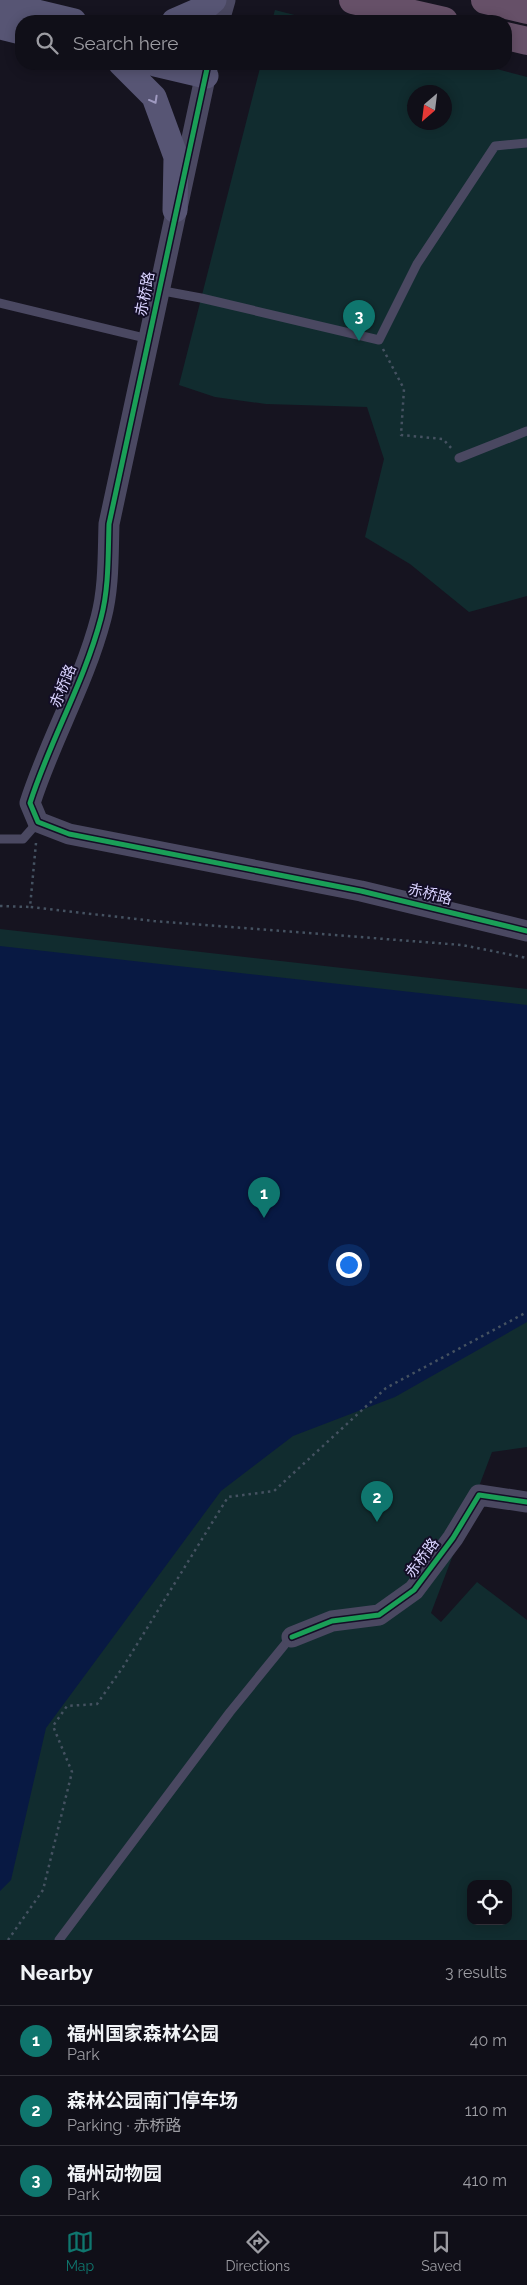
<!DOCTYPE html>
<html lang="en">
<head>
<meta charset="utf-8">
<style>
  body { margin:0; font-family:Raleway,"Noto Sans SC",sans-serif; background:#191821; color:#f1f3f6 }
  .controls { position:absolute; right:15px; bottom:15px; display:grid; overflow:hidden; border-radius:10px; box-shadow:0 2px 12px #0003 }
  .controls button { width:45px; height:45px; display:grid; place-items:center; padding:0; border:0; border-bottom:1px solid #302f37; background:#100f18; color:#f1f3f6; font:25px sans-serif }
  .compass { position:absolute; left:407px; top:85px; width:45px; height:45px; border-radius:50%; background:#100f18; box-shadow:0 2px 12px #0003; rotate:208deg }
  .you { position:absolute; left:348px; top:1264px; width:18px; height:18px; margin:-12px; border:4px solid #fff; border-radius:50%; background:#1a73e8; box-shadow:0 0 0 8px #1a73e833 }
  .badge { display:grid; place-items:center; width:32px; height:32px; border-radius:50%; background:#0f766e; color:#fff; font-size:16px; font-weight:700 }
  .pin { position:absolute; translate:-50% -41px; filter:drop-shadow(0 1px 2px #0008) }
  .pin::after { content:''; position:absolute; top:26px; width:18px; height:15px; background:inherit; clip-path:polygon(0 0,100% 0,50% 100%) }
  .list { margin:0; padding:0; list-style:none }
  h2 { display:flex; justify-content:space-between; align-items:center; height:65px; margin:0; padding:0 20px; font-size:21px }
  h2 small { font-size:16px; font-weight:400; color:#9c9ca2 }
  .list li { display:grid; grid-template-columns:32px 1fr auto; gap:15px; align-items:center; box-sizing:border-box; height:70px; padding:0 20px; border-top:1px solid #302f37 }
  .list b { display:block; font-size:19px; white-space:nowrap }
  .list p { margin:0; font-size:16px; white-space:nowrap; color:#9c9ca2 }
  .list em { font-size:16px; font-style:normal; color:#9c9ca2 }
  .icon { flex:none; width:28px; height:28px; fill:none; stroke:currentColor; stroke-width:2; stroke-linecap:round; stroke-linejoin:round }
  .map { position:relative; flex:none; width:527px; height:1940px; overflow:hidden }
  .search { position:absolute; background:#100f18; box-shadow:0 2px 12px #0003; left:15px; right:15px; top:15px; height:55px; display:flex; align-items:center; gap:12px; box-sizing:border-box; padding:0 18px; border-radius:20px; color:#9c9ca2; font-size:19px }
  .sheet { height:275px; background:#100f18 }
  nav { display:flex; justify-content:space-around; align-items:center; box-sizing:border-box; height:70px; border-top:1px solid #302f37; background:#100f18; font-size:14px; color:#9c9ca2 }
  nav a { display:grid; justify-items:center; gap:2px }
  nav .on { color:#0f766e }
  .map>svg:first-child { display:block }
</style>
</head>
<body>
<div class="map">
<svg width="527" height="1940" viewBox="0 0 527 1940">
  <rect width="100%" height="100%" fill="#161420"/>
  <path fill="#112c2f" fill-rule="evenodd" d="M275 10 318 21H272Z
    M261 64H478L527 77V596L469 612 410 564 365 537 384 459 367 407 266 404 215 397 179 385ZM414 92H444V122H414Z
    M0 929 527 989V1447L492 1452 431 1613 441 1622 477 1582 527 1620V1940H0ZM471 1884H508V1921H471Z"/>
  <path fill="#081943" d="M0 946 527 1005V1322L395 1397 293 1436 221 1491 46 1728 11 1880 0 1891Z"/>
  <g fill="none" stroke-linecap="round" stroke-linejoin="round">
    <path stroke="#455261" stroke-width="2.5" stroke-dasharray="2.5 4" stroke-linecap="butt" d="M383 349 404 389 401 435 443 439 452 449
      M36 843 30 907 154 921 462 945 527 958
      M0 906 30 907
      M8 1940 43 1890 72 1772 53 1726 67 1706 97 1704 123 1667 228 1497 274 1491 386 1388 527 1312"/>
    <path stroke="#4a4861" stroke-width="9" d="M158 290 201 298 379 340 417 264 495 146 527 143
      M0 303 149 339
      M459 458 527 431
      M0 839H23L38 822
      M59 1940 230 1712 291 1637"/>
    <path stroke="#4a4861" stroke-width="21" d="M219 21 225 0
      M208 64 109 524C108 555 109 588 101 618 84 683 50 740 30 803L38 822 69 834 361 891 527 931
      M292 1637 332 1621 379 1615 414 1590 453 1538 479 1495 527 1502"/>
    <path stroke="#575574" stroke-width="25" d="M0 3 74 21
      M174 21 206 7 214 0
      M0 27 21 32
      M121 64 154 97 176 157 175 210
      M155 64 206 76"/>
    <path stroke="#665068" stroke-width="28" d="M353 0 444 21
      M485 0 527 10
      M506 36 527 41"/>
    <g stroke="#130e26" stroke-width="8">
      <path id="cycleway" d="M208 64 109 524C108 555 109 588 101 618 84 683 50 740 30 803L38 822 69 834 361 891 527 931
        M292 1637 332 1621 379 1615 414 1590 453 1538 479 1495 527 1502"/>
    </g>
    <use href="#cycleway" stroke="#1a9f57" stroke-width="5"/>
  </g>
  <defs><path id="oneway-chevron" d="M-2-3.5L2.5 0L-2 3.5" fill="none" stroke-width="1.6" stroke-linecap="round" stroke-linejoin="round" transform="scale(1.25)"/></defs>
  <use stroke="#9f9ac0" href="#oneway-chevron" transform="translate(154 100) rotate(61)"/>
  <g text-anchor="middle" stroke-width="4" stroke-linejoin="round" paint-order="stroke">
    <g font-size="15" fill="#dad3ff" stroke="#130e26">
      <text transform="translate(145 294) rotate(-79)" y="5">赤桥路</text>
      <text transform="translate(63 686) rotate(-68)" y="5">赤桥路</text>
      <text transform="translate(430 894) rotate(14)" y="5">赤桥路</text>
      <text transform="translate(422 1558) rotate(-53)" y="5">赤桥路</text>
    </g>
  </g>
</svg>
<div class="controls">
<button><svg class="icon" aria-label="locate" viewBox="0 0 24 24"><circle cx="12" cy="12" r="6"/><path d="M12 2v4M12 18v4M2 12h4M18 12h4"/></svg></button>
</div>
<svg class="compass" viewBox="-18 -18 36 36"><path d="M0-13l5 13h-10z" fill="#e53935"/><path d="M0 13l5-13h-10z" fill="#9c9ca2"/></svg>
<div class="you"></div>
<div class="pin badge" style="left:264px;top:1218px">1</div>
<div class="pin badge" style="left:377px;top:1522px">2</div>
<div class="pin badge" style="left:359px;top:341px">3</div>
<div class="search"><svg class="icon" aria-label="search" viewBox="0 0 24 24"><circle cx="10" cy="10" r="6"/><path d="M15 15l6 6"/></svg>Search here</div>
</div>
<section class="sheet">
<h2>Nearby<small>3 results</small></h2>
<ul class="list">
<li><span class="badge">1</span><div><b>福州国家森林公园</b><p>Park</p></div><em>40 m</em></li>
<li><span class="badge">2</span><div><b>森林公园南门停车场</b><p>Parking · 赤桥路</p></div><em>110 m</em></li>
<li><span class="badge">3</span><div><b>福州动物园</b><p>Park</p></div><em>410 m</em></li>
</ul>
</section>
<nav>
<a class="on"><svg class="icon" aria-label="map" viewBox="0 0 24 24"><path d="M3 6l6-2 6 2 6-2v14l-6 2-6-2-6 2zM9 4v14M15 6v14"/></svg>Map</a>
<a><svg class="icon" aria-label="directions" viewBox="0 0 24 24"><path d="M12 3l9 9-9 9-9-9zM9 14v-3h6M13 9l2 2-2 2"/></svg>Directions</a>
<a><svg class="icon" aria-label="saved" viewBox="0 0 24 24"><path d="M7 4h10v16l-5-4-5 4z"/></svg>Saved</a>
</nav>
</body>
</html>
